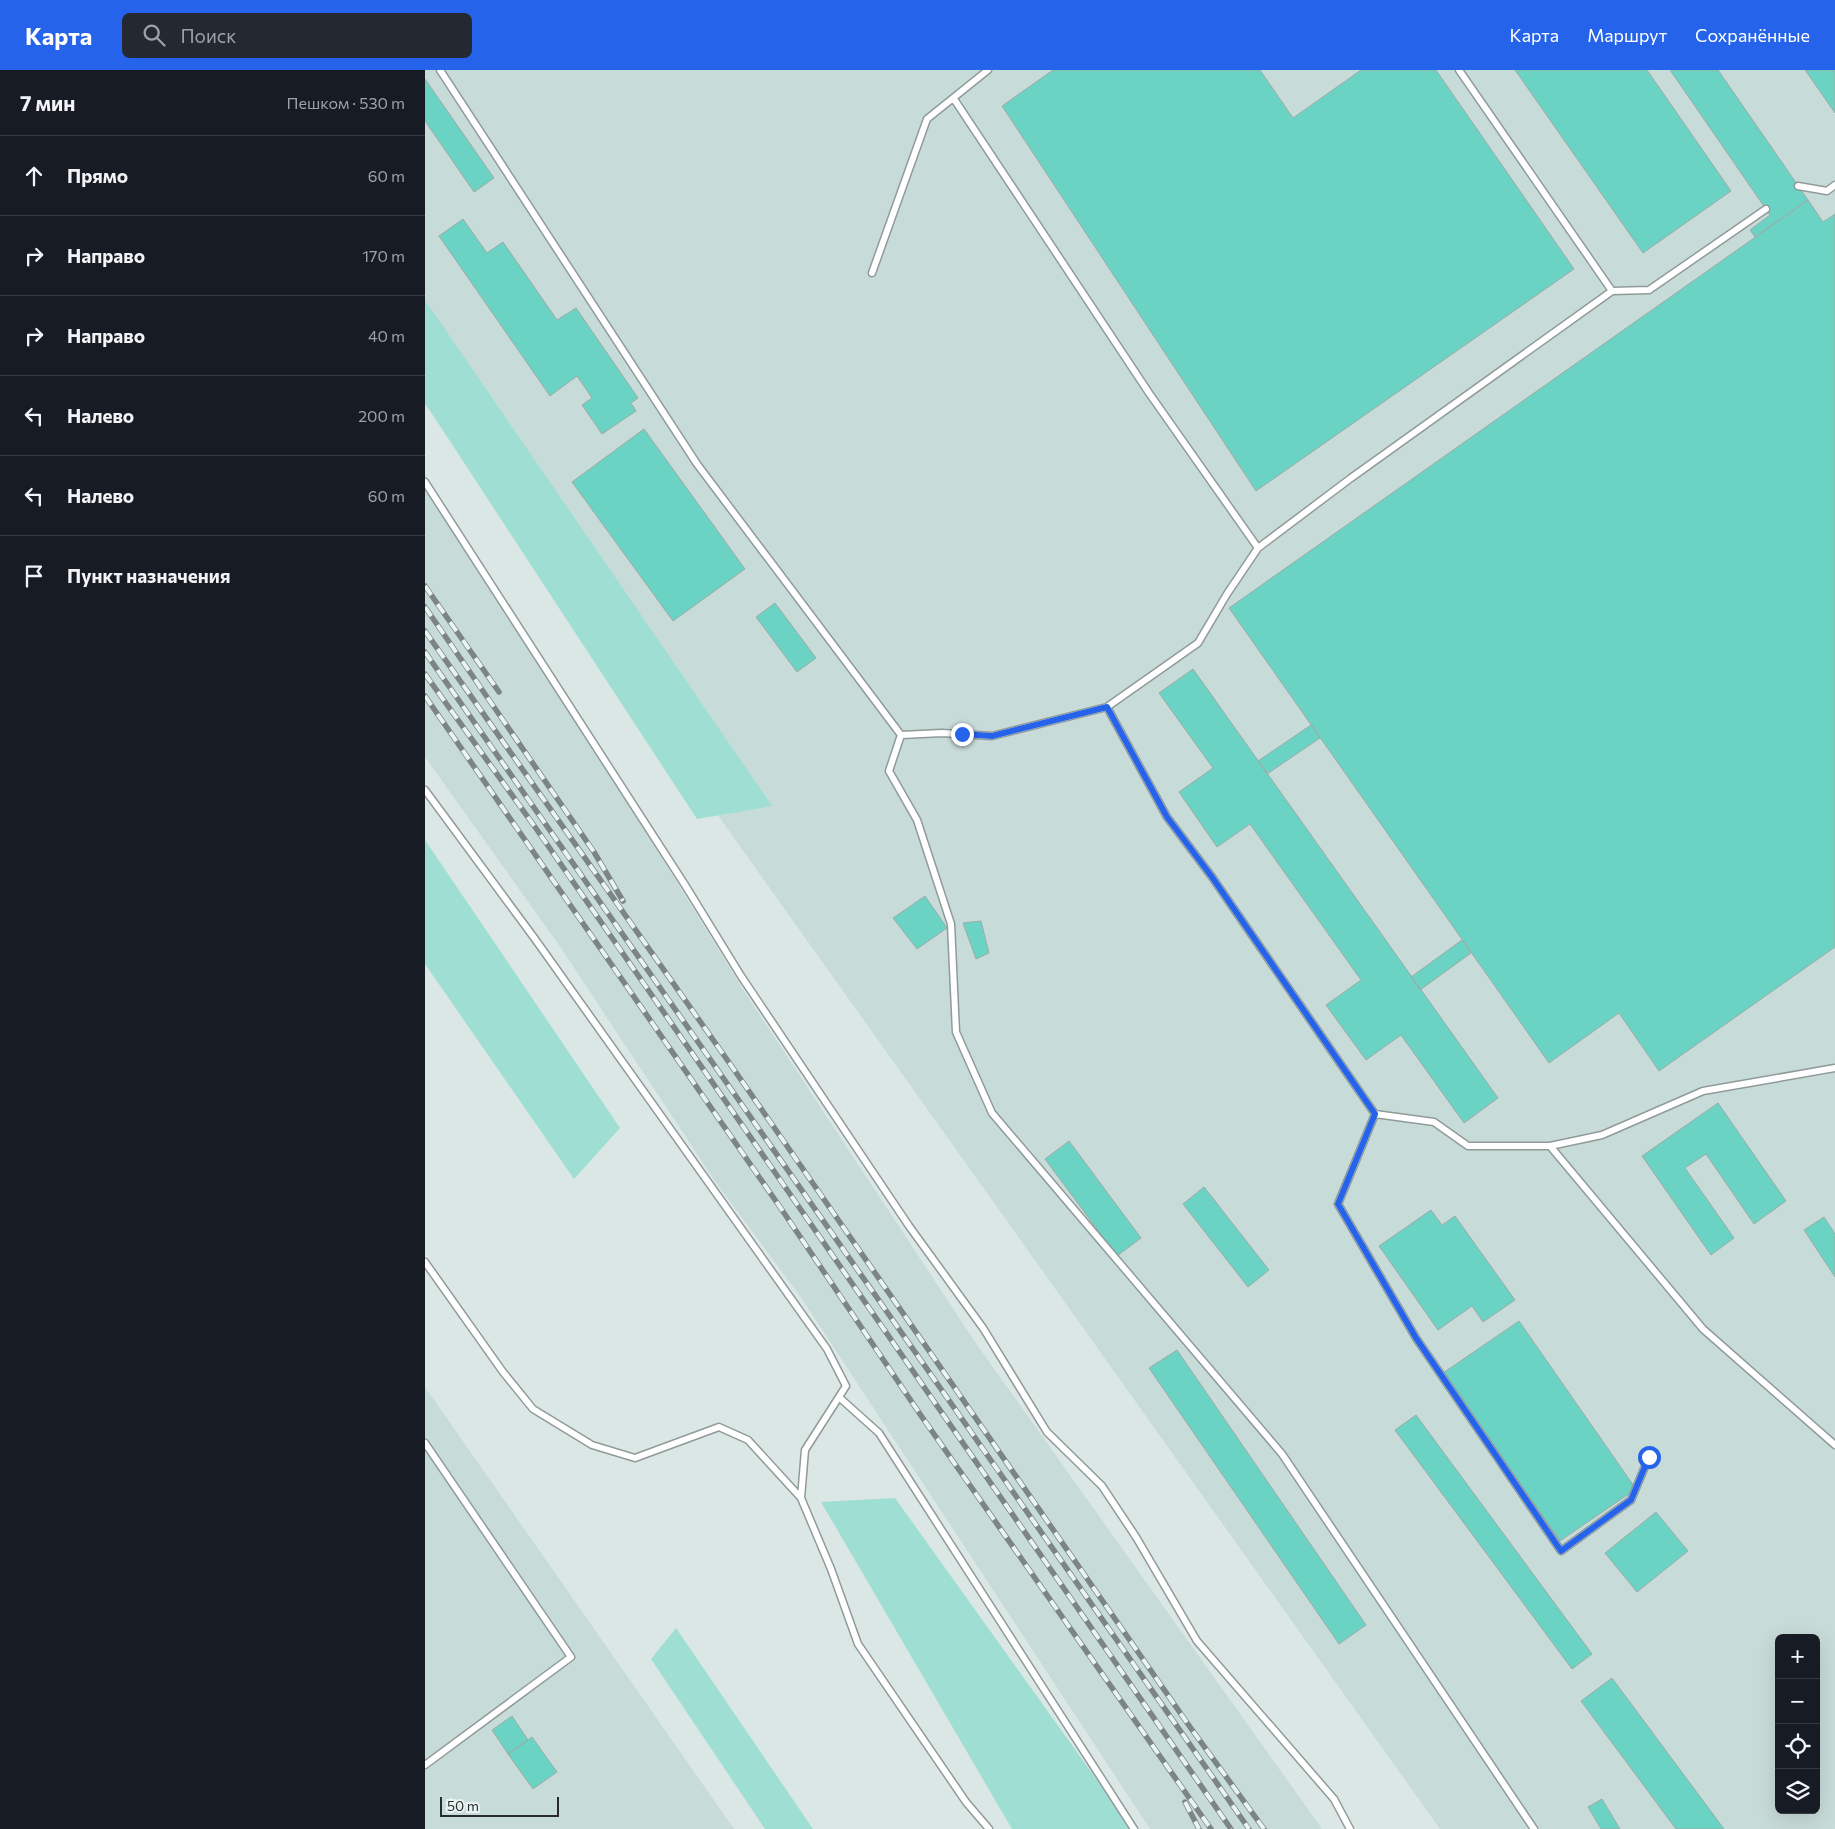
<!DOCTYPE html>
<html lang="ru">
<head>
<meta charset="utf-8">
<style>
  body { margin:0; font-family:Commissioner,sans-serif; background:#242831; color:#f1f3f6 }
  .controls { position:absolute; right:15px; bottom:15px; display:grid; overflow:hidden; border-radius:8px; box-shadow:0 5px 20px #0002 }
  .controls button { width:45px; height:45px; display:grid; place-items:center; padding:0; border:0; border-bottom:1px solid #363941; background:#171b24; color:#f1f3f6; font:25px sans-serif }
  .scale { position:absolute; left:15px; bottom:12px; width:119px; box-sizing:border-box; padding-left:5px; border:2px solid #282d2c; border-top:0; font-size:14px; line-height:18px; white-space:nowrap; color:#282d2c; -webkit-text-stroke:4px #e8f4f2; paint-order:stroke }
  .stop { position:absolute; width:15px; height:15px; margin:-11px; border:4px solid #2563eb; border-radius:50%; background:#fff }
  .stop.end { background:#2563eb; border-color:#fff; box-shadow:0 1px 5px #0008 }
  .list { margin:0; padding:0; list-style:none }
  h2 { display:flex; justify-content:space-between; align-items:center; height:65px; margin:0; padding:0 20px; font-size:21px }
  h2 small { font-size:16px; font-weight:400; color:#9ea1a6 }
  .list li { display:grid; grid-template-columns:32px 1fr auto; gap:15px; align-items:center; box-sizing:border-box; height:80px; padding:0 20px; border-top:1px solid #363941 }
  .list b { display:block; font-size:19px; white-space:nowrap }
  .list em { font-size:16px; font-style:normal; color:#9ea1a6 }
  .icon { flex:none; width:28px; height:28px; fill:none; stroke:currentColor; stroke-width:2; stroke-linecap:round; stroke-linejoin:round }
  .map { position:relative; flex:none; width:1410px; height:1759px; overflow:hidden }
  header { display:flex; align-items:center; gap:30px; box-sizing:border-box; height:70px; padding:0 25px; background:#2563eb; color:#fff }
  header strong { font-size:24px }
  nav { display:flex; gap:28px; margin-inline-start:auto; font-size:18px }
  .search { width:350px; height:45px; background:#242831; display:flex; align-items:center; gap:12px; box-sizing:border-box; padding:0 18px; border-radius:8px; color:#9ea1a6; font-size:19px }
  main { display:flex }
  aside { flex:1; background:#171b24 }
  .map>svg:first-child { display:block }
</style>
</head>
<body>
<header>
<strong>Карта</strong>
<div class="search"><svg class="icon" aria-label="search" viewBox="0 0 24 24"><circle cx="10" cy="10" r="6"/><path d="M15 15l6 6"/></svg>Поиск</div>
<nav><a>Карта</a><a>Маршрут</a><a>Сохранённые</a></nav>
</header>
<main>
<aside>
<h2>7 мин<small>Пешком · 530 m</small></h2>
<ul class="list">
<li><svg class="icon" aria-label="ahead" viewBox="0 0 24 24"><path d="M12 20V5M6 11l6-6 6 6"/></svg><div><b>Прямо</b></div><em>60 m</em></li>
<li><svg class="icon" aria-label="right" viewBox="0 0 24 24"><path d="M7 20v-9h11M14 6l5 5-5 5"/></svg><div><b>Направо</b></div><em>170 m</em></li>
<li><svg class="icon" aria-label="right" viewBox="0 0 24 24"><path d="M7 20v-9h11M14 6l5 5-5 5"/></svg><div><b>Направо</b></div><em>40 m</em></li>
<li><svg class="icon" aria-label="left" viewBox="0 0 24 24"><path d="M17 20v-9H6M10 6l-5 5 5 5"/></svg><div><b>Налево</b></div><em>200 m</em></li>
<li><svg class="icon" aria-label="left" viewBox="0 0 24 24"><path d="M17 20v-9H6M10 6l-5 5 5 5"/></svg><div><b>Налево</b></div><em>60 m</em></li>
<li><svg class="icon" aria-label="arrive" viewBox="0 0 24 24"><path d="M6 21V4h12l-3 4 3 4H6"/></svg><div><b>Пункт назначения</b></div></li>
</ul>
</aside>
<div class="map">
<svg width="1410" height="1759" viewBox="0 0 1410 1759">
  <rect width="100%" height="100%" fill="#dbe7e4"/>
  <path fill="#c7dbd8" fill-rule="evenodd" d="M0 0H1410V1759H1015L0 334ZM1354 1568H1391V1740H1354Z
    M0 404 319 921 550 1272 897 1759H725L377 1229 290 1111 134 875 0 687Z
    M0 1317 309 1759H0Z"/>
  <path fill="#9fded3" d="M0 230 347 736 272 749 0 333Z
    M0 770 195 1058 149 1109 0 894Z
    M470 1428 707 1759H587L396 1432Z
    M251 1558 388 1759H340L226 1589Z"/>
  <path fill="#6ad3c3" stroke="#9faba8" d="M628 0H835L868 48 936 0H1011L1149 199 831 421 577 36Z
    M1090 0H1222L1306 121 1218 183Z
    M1245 0H1293L1383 130 1330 167 1325 160 1345 145Z
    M1380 0H1410V43Z
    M0 9 69 108 49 122 0 51Z
    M1383 130 1398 152 1410 144V877L1234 1001 1194 943 1124 993 804 538Z
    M38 149 62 183 78 172 132 250 151 238 213 328 206 333 211 341 177 364 157 335 167 328 152 306 125 326 14 166Z
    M219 359 320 499 248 551 147 412Z
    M350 533 391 588 372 602 331 547Z
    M768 599 1073 1028 1039 1053 976 965 941 990 901 935 936 910 825 754 792 777 754 722 788 698 734 623Z
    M886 655 895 668 842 704 833 691Z
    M500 826 522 858 492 879 468 848Z
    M556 851 564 883 551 889 538 853Z
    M1037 870 1046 883 995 920 986 907Z
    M1293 1033 1361 1131 1329 1154 1281 1084 1260 1098 1309 1168 1286 1185 1217 1086Z
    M644 1071 716 1168 692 1186 620 1089Z
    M779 1117 844 1200 823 1217 758 1134Z
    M1006 1140 1017 1155 1030 1146 1090 1230 1058 1252 1047 1236 1013 1260 954 1176Z
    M1399 1147 1410 1164V1207L1379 1160Z
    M1094 1251 1211 1419 1135 1471 1018 1303Z
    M752 1280 941 1555 914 1574 724 1298Z
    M991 1345 1167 1584 1147 1599 970 1360Z
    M1231 1442 1263 1481 1212 1522 1180 1483Z
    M1187 1608 1299 1759H1251L1156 1631Z
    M87 1646 103 1670 83 1684 67 1660Z
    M107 1667 132 1702 108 1719 83 1684Z
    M1177 1729 1195 1759H1176L1163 1737Z"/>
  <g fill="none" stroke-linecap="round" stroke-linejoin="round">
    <g stroke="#909b99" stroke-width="9">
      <path id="service" d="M15 0 272 394 476 665 517 663 567 666 682 637 773 573 802 524 833 478 926 408 1187 221 1034 0
        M529 29 724 323 833 478
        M1373 116 1402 121 1410 115
        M447 203 502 49 563 0
        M1187 221 1224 220 1341 139
        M0 412 260 815 316 906 484 1156 558 1258 622 1362 677 1416 711 1467 772 1571 909 1729 925 1759
        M682 637 742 747 787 807 950 1044 913 1134 991 1268 1136 1481 1206 1430 1224 1387
        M476 665 464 701 492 750 526 854 531 962 567 1043 857 1384 1109 1759
        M0 720 110 869 402 1279 421 1316 380 1380 376 1428 406 1499 433 1574 541 1732 564 1759
        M1410 998 1278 1021 1177 1065 1125 1076 1278 1259 1410 1375
        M950 1044 1009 1052 1043 1076H1125
        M0 1192 78 1302 108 1339 167 1375 210 1388 294 1357 323 1370 376 1428
        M415 1328 454 1363 709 1759
        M0 1373 146 1587 0 1695"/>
    </g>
    <use href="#service" stroke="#fff" stroke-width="6"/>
    <g stroke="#7c8583" stroke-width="5.5">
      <path id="rail" d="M0 516 74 622
        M0 537 169 782 198 831
        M0 561 303 991 765 1657 839 1759
        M0 582 824 1759
        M0 604 110 757 806 1759
        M0 626 355 1137 497 1347 786 1759
        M760 1732 774 1759"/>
    </g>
    <use href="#rail" stroke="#e8f4f2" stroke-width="4" stroke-dasharray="11" stroke-linecap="butt"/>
  </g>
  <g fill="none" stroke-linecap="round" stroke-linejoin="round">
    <path stroke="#2563eb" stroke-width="6" d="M537 664 567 666 682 637 742 747 787 807 950 1044 913 1134 991 1268 1136 1481 1206 1430 1224 1387"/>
  </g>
</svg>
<div class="controls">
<button>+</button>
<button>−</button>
<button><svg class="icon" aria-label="locate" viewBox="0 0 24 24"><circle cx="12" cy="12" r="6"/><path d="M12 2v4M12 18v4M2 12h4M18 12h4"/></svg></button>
<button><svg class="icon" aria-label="layers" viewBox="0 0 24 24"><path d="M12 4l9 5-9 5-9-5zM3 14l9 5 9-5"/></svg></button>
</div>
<div class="scale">50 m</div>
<div class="stop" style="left:1224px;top:1387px"></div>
<div class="stop end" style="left:537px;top:664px"></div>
</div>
</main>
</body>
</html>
